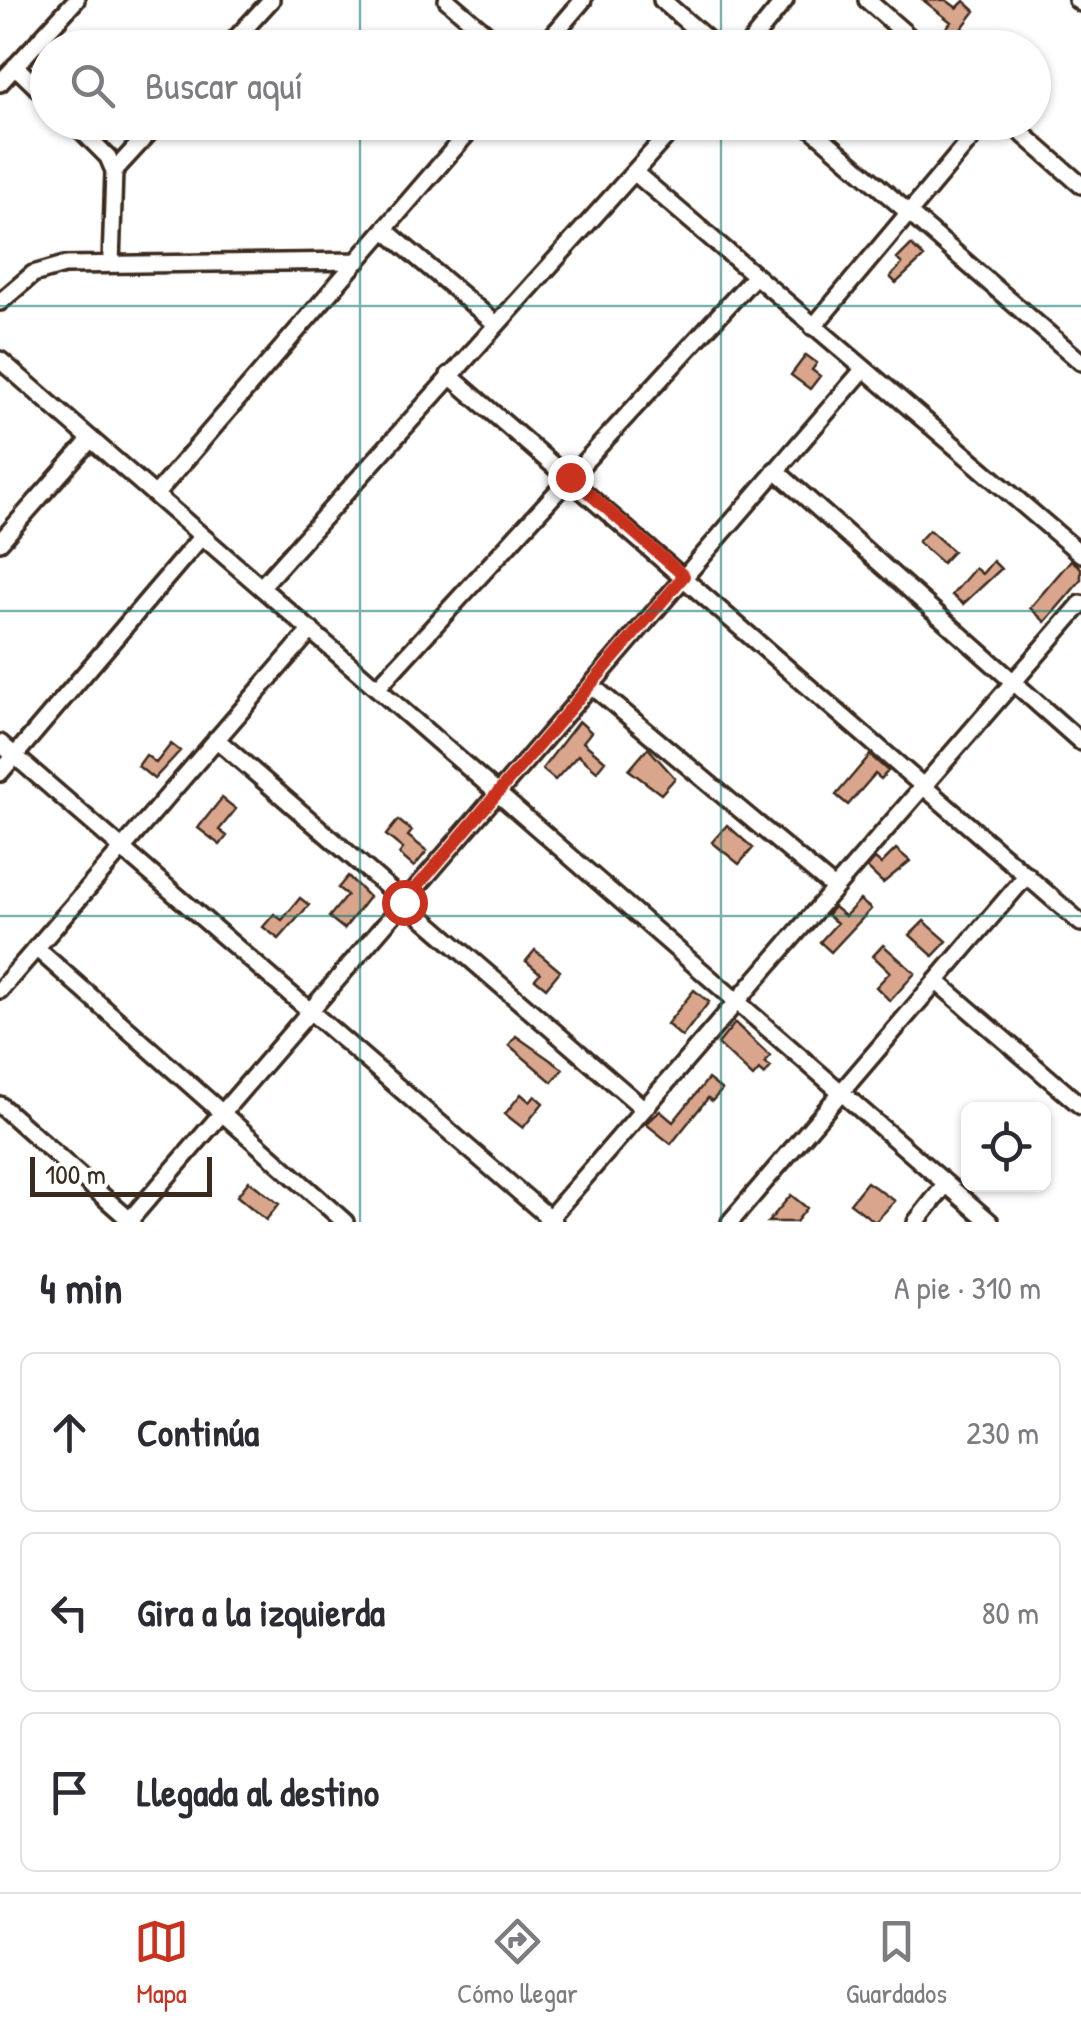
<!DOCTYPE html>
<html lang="es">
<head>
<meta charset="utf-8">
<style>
  body { margin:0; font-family:"Patrick Hand",sans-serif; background:#f2f2f3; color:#2b2b33 }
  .controls { position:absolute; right:30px; bottom:30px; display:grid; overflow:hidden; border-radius:15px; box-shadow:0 2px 8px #0004 }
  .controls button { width:90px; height:90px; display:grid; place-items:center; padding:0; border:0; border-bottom:2px solid #e1e1e2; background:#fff; color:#2b2b33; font:50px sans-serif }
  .scale { position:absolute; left:30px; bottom:25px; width:182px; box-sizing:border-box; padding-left:10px; border:5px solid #3b2a1e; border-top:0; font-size:28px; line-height:35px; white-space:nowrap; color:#3b2a1e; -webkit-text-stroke:8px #fff; paint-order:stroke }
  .stop { position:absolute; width:30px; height:30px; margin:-22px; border:8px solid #c8321e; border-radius:50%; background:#fff }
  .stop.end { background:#c8321e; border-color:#fff; box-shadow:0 2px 10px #0008 }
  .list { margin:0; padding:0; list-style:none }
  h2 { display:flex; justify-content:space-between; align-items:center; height:130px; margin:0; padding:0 40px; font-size:42px }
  h2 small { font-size:32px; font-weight:400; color:#7c7c81 }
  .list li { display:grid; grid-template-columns:65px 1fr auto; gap:30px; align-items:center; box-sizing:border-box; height:160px; margin:0 20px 20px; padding:0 20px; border:2px solid #e1e1e2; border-radius:15px }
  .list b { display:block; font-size:38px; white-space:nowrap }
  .list em { font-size:32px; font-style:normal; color:#7c7c81 }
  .icon { flex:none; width:55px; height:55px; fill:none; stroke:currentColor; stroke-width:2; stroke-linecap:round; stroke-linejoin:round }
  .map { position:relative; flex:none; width:1081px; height:1222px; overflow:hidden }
  .search { position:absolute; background:#fff; box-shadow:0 2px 8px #0004; left:30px; right:30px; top:30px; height:110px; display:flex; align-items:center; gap:25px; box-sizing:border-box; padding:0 35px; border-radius:55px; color:#7c7c81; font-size:38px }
  .sheet { height:670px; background:#fff }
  nav { display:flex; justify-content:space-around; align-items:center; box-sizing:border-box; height:140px; border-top:2px solid #e1e1e2; background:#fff; font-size:28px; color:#7c7c81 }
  nav a { display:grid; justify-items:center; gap:5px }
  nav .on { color:#c8321e }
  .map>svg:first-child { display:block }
</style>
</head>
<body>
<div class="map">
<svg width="1081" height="1222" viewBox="0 0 1081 1222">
  <rect width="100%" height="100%" fill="#fff"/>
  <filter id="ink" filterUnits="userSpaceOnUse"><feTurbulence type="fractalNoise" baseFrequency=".01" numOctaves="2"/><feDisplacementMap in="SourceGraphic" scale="20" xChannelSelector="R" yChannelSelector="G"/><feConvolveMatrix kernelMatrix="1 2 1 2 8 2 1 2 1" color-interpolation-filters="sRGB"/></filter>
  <g filter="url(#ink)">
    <path fill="#d9a68d" stroke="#3b2a1e" stroke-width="2.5" d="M923 0H946L957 8 964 1 975 11 952 41 948 38 942 44 937 39 951 22Z
      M911 245 924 257 896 283 890 277 902 264 897 259Z
      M806 355 817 363 812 370 820 376 810 389 791 375Z
      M929 530 953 551 942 563 918 542Z
      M1071 560 1081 568V580L1045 622 1030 608Z
      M993 561 1001 569 963 604 952 595 975 568 982 574Z
      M579 721 591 732 583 742 605 761 597 771 578 755 555 780 542 769Z
      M171 744 180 751 154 779 138 766 146 755 156 763Z
      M648 748 675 778 661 794 629 770Z
      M870 755 888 771 881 779 875 774 848 805 836 795Z
      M222 798 236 809 219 830 227 836 220 845 198 828Z
      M398 820 412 831 408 836 427 851 414 867 399 854 403 849 386 835Z
      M727 825 753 848 739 864 712 842Z
      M896 849 910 861 883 883 867 868 875 859 881 864Z
      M348 876 369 897 344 929 329 917 347 895 338 888Z
      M300 898 309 905 279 939 263 927 274 914 282 920Z
      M860 900 871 909 831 952 820 942 837 923 827 915 834 907 845 916Z
      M924 921 947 941 933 956 910 935Z
      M883 945 915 973 890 1001 876 987 890 972 873 956Z
      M535 950 560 971 546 988 535 979 540 973 526 961Z
      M694 990 709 1002 682 1037 667 1024Z
      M735 1023 770 1056 765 1063 771 1067 764 1075 759 1070 753 1077 718 1044Z
      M516 1036 563 1069 552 1082 509 1045Z
      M708 1079 722 1090 712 1101 708 1098 671 1144 646 1124 660 1111 673 1122Z
      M521 1094 530 1102 535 1096 543 1103 523 1128 505 1114Z
      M249 1181 279 1204 266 1220 237 1196Z
      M867 1182 895 1201 875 1222 850 1203Z
      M791 1195 807 1208 796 1222H768Z"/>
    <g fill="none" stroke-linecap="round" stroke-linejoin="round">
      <g stroke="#3b2a1e" stroke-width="22">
        <path id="minor" d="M447 0 503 48
          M662 0 717 48
          M867 0 922 48
          M1077 0 1081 3
          M227 48 271 0
          M542 48 583 0
          M746 48 785 0
          M15 66 48 98
          M0 83 76 0
          M73 122 108 157 114 171 111 264
          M804 122 1081 362
          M1009 122 1081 185
          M114 171 159 122
          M634 172 1081 554
          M385 230 496 324
          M0 302 33 274 64 265 358 261
          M813 327 985 122
          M0 360 990 1222
          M449 375 1081 923
          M775 470 1081 742
          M155 495 477 122
          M0 542 91 439
          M261 587 679 122
          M591 685 834 888
          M377 688 755 276
          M216 739 644 1109
          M0 743 554 1222
          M0 773 202 536
          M36 948 345 1222
          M936 981 1081 1106
          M0 990 311 630
          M0 1105 132 1222
          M128 1222 863 370
          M546 1222 1081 604
          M730 1222 1027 875
          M916 1222 946 1184"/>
      </g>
      <use href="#minor" stroke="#fff" stroke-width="15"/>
    </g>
  </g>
  <g fill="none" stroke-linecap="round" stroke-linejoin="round" filter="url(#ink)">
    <path stroke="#c8321e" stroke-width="12" d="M404 902 684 576 570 477"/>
  </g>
  <path fill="none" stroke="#0f766e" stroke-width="2.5" stroke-opacity="0.55" d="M360 0V48M721 0V48M360 122V1222M721 122V1222M0 306H1081M0 611H1081M0 916H1081"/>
</svg>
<div class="controls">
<button><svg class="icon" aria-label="locate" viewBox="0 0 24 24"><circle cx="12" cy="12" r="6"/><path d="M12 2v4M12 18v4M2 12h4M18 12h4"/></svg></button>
</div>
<div class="scale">100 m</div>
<div class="stop" style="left:404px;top:902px"></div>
<div class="stop end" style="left:570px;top:477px"></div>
<div class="search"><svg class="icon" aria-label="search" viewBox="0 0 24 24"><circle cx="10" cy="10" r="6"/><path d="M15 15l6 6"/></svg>Buscar aquí</div>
</div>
<section class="sheet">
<h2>4 min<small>A pie · 310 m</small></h2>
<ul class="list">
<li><svg class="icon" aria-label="ahead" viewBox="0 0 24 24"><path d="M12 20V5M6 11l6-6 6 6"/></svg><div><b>Continúa</b></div><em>230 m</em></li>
<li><svg class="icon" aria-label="left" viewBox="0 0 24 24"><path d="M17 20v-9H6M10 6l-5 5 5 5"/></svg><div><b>Gira a la izquierda</b></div><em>80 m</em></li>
<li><svg class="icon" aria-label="arrive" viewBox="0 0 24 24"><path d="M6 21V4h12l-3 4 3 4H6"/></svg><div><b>Llegada al destino</b></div></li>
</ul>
</section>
<nav>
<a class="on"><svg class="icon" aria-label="map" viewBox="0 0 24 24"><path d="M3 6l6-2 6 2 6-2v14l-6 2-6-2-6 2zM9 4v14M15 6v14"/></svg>Mapa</a>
<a><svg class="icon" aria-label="directions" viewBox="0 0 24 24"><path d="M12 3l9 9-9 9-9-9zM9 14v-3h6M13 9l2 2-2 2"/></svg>Cómo llegar</a>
<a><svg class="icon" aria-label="saved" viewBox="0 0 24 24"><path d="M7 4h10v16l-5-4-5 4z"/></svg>Guardados</a>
</nav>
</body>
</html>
